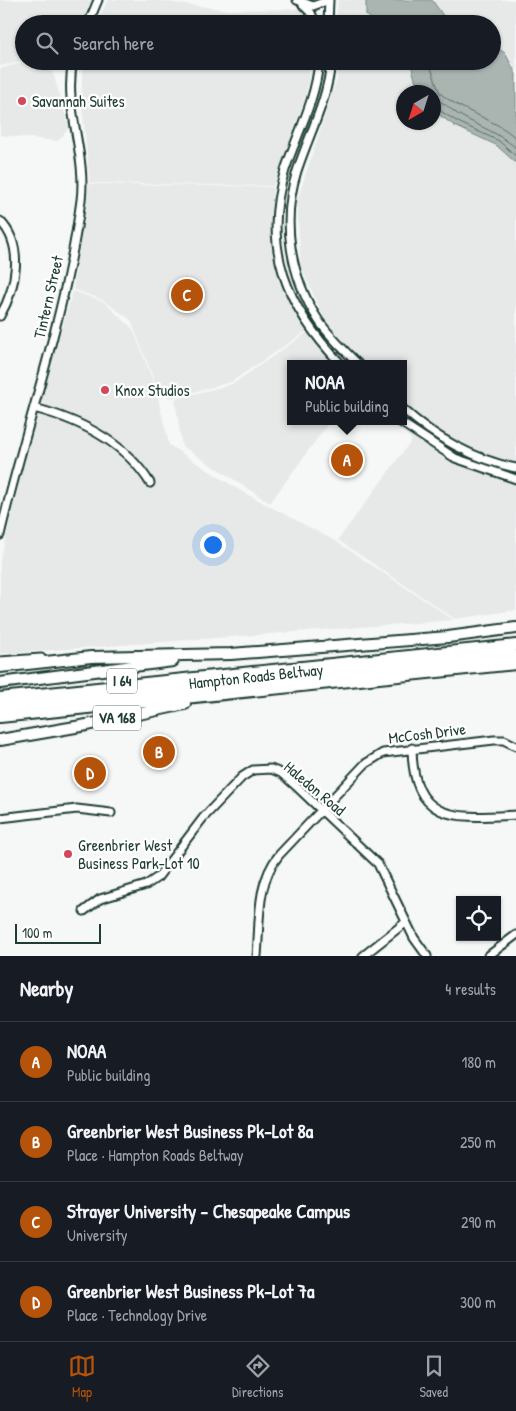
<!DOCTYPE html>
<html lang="en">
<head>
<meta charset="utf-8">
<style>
  body { margin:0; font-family:"Patrick Hand",sans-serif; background:#242831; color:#f1f3f6 }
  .controls { position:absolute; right:15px; bottom:15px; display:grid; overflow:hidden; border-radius:0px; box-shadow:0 1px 4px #0004 }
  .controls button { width:45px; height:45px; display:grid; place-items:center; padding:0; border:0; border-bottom:1px solid #363941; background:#171b24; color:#f1f3f6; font:25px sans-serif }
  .compass { position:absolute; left:396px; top:85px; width:45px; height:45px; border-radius:50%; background:#171b24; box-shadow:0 1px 4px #0004; rotate:219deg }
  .scale { position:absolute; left:15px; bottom:12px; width:86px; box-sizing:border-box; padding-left:5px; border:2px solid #1f3d34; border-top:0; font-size:14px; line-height:18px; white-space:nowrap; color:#1f3d34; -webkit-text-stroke:4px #fff; paint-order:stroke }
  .you { position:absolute; left:212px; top:544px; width:18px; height:18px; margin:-12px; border:4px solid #fff; border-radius:50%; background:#1a73e8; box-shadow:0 0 0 8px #1a73e833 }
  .badge { display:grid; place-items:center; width:32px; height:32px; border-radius:50%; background:#b45309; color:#fff; font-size:16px; font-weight:700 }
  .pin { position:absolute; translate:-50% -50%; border:2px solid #fff; box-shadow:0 1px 5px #0006 }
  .popup { position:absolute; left:287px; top:360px; width:120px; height:65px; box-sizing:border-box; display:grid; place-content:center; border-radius:0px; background:#171b24; filter:drop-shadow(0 1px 4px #0005); font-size:16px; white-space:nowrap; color:#9ea1a6 }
  .popup b { font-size:19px; color:#f1f3f6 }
  .popup::after { content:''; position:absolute; left:50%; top:100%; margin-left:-10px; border:10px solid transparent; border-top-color:#171b24 }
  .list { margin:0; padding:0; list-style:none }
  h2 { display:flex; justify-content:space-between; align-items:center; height:65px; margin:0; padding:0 20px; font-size:21px }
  h2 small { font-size:16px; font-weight:400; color:#9ea1a6 }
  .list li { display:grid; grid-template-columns:32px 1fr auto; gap:15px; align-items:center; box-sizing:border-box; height:80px; padding:0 20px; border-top:1px solid #363941 }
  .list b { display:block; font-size:19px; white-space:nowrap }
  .list p { margin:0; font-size:16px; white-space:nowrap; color:#9ea1a6 }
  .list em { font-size:16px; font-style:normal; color:#9ea1a6 }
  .icon { flex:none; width:28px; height:28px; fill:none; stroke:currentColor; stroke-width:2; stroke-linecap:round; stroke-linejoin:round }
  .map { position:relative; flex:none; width:516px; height:956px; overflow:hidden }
  .search { position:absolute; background:#171b24; box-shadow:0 1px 4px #0004; left:15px; right:15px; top:15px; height:55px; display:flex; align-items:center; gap:12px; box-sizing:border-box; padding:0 18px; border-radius:28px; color:#9ea1a6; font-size:19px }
  .sheet { height:385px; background:#171b24 }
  nav { display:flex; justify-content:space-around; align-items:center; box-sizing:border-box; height:70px; border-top:1px solid #363941; background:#171b24; font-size:14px; color:#9ea1a6 }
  nav a { display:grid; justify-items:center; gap:2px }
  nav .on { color:#b45309 }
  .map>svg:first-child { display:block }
</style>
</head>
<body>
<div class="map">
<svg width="516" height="956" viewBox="0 0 516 956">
  <rect width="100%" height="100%" fill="#f6f7f7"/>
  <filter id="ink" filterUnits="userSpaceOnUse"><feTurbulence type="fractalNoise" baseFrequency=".02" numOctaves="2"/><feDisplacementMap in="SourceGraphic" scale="10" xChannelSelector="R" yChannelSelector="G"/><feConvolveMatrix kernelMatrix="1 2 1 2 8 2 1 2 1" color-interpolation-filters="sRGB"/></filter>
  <g filter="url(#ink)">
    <path fill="#e6e9e8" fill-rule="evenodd" d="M0 0H91L81 24H24V61L0 66Z
      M108 0H152L228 10 299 9 311 24H96Z
      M338 0H516V610L455 619 338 540 412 440 392 421H403V364H291V421H330L270 503 182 446 175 399 233 384 325 320 301 267 297 201 337 78V61H492V24H336ZM404 92H434V122H404Z
      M27 61H46L54 76 69 128 58 141 0 135V69Z
      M82 61H312L305 99 273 186 90 183 82 106Z
      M89 184 273 187 271 246 275 266 281 287 308 330 231 382 171 398 158 391 131 320 103 300 73 289Z
      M73 291 104 302 133 329 156 389 169 445 239 490 337 542 454 620 0 654V562L29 440Z"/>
    <path fill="#aab5b1" stroke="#72857f" d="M366 0H432L449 24H379L366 15Z
      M492 44 505 53 516 74V163L496 145 455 126 435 112 434 92H422L415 79 410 61H492Z"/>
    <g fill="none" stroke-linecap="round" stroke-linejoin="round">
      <path stroke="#576d66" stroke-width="1" d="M429 61C431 67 438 91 441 94 464 113 494 118 516 138
        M434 100C445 101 451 111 461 116 480 127 499 133 516 148
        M434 107 458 122 499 141 516 156"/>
      <g stroke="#1f3d34" stroke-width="11">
        <path id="minor" d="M297 0 313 6 329 0
          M303 5 311 13 316 24
          M88 24 98 0
          M328 24 329 0
          M319 61C316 100 297 134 285 170 261 248 287 308 341 364
          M331 61C328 100 309 134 297 171 281 221 290 277 319 321 330 337 344 350 358 364
          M0 221C25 246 16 288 0 316
          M34 408C80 420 124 441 150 483
          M403 409C434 437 475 460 516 468
          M399 421 455 458 516 479
          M0 535C26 423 66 315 81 200 87 153 63 107 73 61
          M0 661 41 658
          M412 748C413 824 456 818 516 815
          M0 818 77 809 111 813
          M84 911 100 899 146 885 158 877 203 818 242 777 253 770 271 769 281 773 298 788 378 864 414 938 427 956
          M257 956C260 922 256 883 279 855L365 764 383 753 494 740H504L516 746
          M363 956 406 922
          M488 956 516 935"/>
      </g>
      <g stroke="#1f3d34" stroke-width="14">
        <path id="highway" d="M0 667 91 657 231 654 448 637 516 628
          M0 683 173 661
          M0 698 516 645
          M0 707 516 655
          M0 717 516 664
          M0 740 87 725 185 704"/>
      </g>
      <use href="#minor" stroke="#fff" stroke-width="7"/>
      <use href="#highway" stroke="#fff" stroke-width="10"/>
    </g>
  </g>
  <g fill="#d1495b" stroke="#fff" stroke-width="2">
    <circle cx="22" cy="101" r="5"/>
    <circle cx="105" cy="390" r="5"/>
    <circle cx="68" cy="854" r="5"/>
  </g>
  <g text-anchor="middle" stroke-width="4.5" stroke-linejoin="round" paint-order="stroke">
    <g fill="#fff" stroke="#627771" stroke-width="1">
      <rect x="107" y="668.5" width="30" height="25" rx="4"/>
      <rect x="93" y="705.5" width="48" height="25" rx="4"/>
    </g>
    <g font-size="15" font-weight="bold" fill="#1f3d34">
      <text x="122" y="686">I 64</text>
      <text x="117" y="723">VA 168</text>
    </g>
    <g font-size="16" fill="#1f3d34" stroke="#fff" text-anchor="start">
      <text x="32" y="107">Savannah Suites</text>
      <text x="115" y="396">Knox Studios</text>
      <text x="78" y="851">Greenbrier West<tspan x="78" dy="18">Business Park-Lot 10</tspan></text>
    </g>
    <g font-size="16" fill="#1f3d34" stroke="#fff">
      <text transform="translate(48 297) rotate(-77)" y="6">Tintern Street</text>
      <text transform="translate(256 676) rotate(-6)" y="6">Hampton Roads Beltway</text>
      <text transform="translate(427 733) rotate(-7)" y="6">McCosh Drive</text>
      <text transform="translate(315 788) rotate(40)" y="6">Haledon Road</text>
    </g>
  </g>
</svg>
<div class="controls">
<button><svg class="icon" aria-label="locate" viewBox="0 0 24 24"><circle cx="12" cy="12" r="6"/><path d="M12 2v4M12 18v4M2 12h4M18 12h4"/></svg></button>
</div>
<svg class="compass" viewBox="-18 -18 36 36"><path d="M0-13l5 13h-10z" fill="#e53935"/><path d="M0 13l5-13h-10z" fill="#9ea1a6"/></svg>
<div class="scale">100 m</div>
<div class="you"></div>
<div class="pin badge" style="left:347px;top:460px">A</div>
<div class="popup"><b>NOAA</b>Public building</div>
<div class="pin badge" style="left:159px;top:752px">B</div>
<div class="pin badge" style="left:187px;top:295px">C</div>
<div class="pin badge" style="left:90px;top:773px">D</div>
<div class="search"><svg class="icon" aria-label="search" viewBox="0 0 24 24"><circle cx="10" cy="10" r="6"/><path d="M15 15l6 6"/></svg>Search here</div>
</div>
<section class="sheet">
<h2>Nearby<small>4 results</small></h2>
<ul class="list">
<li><span class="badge">A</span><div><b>NOAA</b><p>Public building</p></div><em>180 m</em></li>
<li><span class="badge">B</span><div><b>Greenbrier West Business Pk-Lot 8a</b><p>Place · Hampton Roads Beltway</p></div><em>250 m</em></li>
<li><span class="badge">C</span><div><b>Strayer University - Chesapeake Campus</b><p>University</p></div><em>290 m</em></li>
<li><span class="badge">D</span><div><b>Greenbrier West Business Pk-Lot 7a</b><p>Place · Technology Drive</p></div><em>300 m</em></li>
</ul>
</section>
<nav>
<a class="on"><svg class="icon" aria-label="map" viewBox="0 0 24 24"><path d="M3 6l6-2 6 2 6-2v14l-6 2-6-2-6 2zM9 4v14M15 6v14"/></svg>Map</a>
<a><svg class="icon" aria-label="directions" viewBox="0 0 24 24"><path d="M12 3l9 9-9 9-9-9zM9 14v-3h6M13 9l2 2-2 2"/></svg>Directions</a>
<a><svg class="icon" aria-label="saved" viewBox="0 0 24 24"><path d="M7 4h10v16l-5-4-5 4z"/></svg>Saved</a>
</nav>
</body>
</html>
